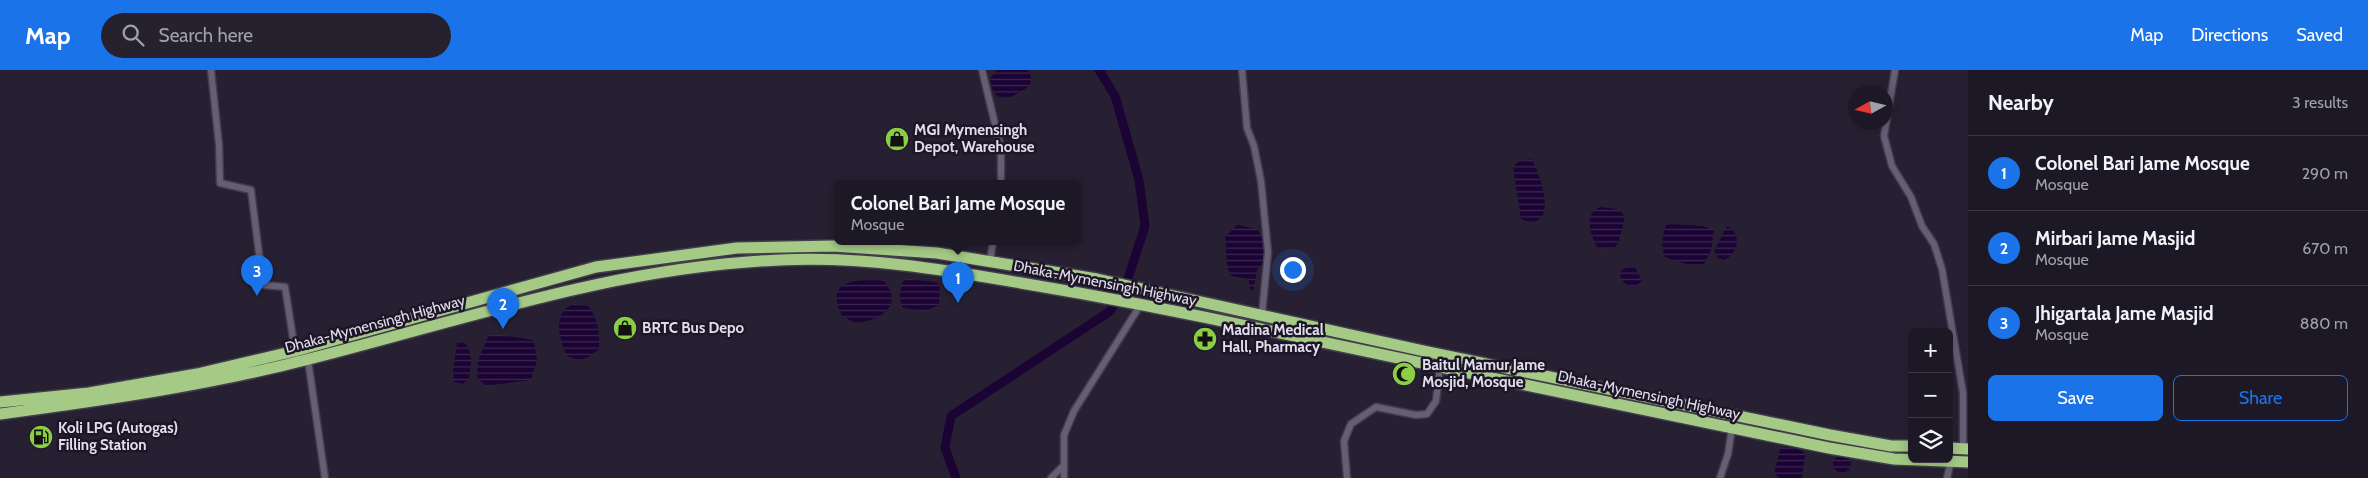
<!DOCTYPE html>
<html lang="en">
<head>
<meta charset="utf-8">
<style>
  body { margin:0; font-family:Cabin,sans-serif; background:#25212e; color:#f1f3f6 }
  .controls { position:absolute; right:15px; bottom:15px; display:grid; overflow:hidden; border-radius:8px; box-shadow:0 2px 12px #0003 }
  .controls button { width:45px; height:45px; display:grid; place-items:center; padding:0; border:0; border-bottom:1px solid #3b3743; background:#1d1826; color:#f1f3f6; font:25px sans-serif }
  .compass { position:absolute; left:1848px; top:15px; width:45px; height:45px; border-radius:50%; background:#1d1826; box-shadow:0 2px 12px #0003; rotate:262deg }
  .you { position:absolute; left:1292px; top:199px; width:18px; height:18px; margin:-12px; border:4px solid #fff; border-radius:50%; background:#1a73e8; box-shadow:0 0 0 8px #1a73e833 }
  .badge { display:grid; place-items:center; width:32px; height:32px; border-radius:50%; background:#1a73e8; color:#fff; font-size:16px; font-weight:700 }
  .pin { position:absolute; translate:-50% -41px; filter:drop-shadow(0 1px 2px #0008) }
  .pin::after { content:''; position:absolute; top:26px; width:18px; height:15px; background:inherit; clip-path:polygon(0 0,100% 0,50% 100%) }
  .popup { position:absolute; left:834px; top:110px; width:248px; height:65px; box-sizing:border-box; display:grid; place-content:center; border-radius:8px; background:#1d1826; filter:drop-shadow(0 1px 4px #0005); font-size:16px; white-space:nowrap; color:#a0a0a7 }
  .popup b { font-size:19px; color:#f1f3f6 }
  .popup::after { content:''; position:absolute; left:50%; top:100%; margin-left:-10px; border:10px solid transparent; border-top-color:#1d1826 }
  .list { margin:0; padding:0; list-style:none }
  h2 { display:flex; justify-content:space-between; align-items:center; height:65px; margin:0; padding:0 20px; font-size:21px }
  h2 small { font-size:16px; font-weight:400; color:#a0a0a7 }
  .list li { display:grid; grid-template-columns:32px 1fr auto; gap:15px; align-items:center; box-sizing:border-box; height:75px; padding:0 20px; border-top:1px solid #3b3743 }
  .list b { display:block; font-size:19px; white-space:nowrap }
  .list p { margin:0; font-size:16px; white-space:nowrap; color:#a0a0a7 }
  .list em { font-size:16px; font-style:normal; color:#a0a0a7 }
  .actions { display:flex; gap:10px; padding:15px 20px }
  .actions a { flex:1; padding:11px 0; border:1px solid #1a73e8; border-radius:8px; text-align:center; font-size:18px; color:#1a73e8 }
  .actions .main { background:#1a73e8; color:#fff }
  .icon { flex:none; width:28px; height:28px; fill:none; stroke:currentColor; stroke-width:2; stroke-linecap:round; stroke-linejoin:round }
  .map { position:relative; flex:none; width:1968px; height:408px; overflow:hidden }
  header { display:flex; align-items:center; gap:30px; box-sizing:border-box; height:70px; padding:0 25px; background:#1a73e8; color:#fff }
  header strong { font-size:24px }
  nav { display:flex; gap:28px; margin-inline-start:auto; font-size:18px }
  .search { width:350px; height:45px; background:#25212e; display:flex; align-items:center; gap:12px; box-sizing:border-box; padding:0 18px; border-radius:28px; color:#a0a0a7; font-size:19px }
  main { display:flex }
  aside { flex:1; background:#1d1826 }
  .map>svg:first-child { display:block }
</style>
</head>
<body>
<header>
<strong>Map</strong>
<div class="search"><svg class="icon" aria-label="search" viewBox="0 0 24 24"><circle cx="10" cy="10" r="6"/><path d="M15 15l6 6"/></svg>Search here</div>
<nav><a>Map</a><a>Directions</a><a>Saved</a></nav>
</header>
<main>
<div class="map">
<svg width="1968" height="408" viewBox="0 0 1968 408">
  <defs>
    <pattern id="water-rules" width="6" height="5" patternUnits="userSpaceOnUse" patternTransform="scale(1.25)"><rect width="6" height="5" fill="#1b0334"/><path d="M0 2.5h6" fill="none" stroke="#3c2752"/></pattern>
  </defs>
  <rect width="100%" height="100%" fill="#272032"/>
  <path fill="url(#water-rules)" d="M997 0H1028L1031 7 1030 15C1023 21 1005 34 996 25 992 21 991 14 990 9Z
    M1531 89C1542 104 1560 165 1521 149L1513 97 1518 92Z
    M1600 137 1617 139 1623 143C1625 151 1623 155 1621 163 1617 179 1614 182 1597 177 1590 164 1583 145 1600 137Z
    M1672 154 1703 156 1714 160 1711 180 1704 194H1686L1665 187C1661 178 1662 165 1666 155Z
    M1240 155 1258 160 1262 168 1265 186 1264 192 1257 200 1253 220 1250 219 1248 209 1231 206 1227 197 1225 167 1236 156Z
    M1727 156C1742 164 1739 183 1724 190L1718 188 1714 181Z
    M1630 195 1635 197 1642 211 1635 217 1625 214 1620 206 1621 201Z
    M908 209 935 212 940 215 939 235 926 241 903 238C898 229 900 221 903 211Z
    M875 210 884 211C905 236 880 250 856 253L842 246C826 214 848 210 875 210Z
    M574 234 588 236C598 249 600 262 599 279 589 289 580 292 567 286 559 269 551 242 574 234Z
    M489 265H502L534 270 537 290 531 310 486 316 477 308 478 291Z
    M461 271C474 276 471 298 469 308L463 314 454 312 453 301 457 273Z
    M1786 376 1803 381 1805 386 1802 408H1780L1774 404 1780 379Z
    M1833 394a9 9 0 1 1 18 0a9 9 0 1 1-18 0Z"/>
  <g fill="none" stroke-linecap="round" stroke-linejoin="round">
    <path stroke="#1b0334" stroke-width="9" d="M956 408 945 378 951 346 1109 242 1123 224 1145 156 1139 110 1115 26 1099 0"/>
    <g stroke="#423c4c" stroke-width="9">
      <path id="street" d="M211 0 219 75 220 113 251 120 263 215 285 217 295 281
        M982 0 1001 79V114
        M1242 0 1247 58 1254 76 1261 111 1268 182 1262 244
        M1895 0 1884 66 1892 96 1911 127 1922 156 1934 174 1942 199 1963 323V379
        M990 191 993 172
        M308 290 325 408
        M1051 408 1063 396
        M1064 408V365L1074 341 1141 234
        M1347 408 1344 371 1351 354 1376 337 1416 345 1427 344 1436 331 1440 297
        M1720 408 1728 384 1732 358
        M1947 408 1951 391"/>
    </g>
    <g stroke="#423c4c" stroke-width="14">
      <path id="highway" d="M0 332 89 323 197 304 295 281 596 197 737 178 833 176 937 183 1097 209 1424 281 1830 365 1891 376H1912
        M0 344C105 330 210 315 313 288 470 248 616 197 780 190 861 186 941 199 1021 213 1105 227 1187 243 1270 261 1456 301 1643 339 1829 378L1894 389 1968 392
        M1949 378 1968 379"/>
    </g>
    <use href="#street" stroke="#655e74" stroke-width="6"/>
    <use href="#highway" stroke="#a4ca86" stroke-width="11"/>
  </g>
  <defs>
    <g id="shop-disc" transform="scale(1.25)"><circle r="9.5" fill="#8bce46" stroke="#1d1628"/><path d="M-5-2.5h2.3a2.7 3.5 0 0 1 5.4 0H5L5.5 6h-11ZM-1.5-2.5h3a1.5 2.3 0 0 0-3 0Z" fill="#111"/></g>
    <g id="pharmacy-disc" transform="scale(1.25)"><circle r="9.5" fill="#8bce46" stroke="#1d1628"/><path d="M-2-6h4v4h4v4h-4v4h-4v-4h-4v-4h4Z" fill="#111"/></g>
    <g id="mosque-disc" transform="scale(1.25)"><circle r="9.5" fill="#8bce46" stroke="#1d1628"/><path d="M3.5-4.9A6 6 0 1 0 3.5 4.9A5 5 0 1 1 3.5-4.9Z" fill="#111"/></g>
    <g id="fuel-disc" transform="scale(1.25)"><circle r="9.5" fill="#8bce46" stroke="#1d1628"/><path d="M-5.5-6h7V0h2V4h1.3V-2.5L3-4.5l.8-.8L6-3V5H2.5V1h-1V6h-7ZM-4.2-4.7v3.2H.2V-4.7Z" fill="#111"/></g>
  </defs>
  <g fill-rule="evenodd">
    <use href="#shop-disc" x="897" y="69"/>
    <use href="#shop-disc" x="625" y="258"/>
    <use href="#pharmacy-disc" x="1205" y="269"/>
    <use href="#mosque-disc" x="1404" y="304"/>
    <use href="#fuel-disc" x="41" y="367"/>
  </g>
  <g text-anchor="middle" stroke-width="5" stroke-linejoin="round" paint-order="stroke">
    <g font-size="15" font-weight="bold" fill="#e1ddea" stroke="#1d1628" text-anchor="start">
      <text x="914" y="65">MGI Mymensingh<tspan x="914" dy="17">Depot, Warehouse</tspan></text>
      <text x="642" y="263">BRTC Bus Depo</text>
      <text x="1222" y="265">Madina Medical<tspan x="1222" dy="17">Hall, Pharmacy</tspan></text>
      <text x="1422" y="300">Baitul Mamur Jame<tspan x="1422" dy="17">Mosjid, Mosque</tspan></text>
      <text x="58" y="363">Koli LPG (Autogas)<tspan x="58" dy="17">Filling Station</tspan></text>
    </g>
    <g font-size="15" fill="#e1ddea" stroke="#1d1628">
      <text transform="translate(1105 213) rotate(11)" y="5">Dhaka-Mymensingh Highway</text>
      <text transform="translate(375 254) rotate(-15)" y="5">Dhaka-Mymensingh Highway</text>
      <text transform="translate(1649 325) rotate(12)" y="5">Dhaka-Mymensingh Highway</text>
    </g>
  </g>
</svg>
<div class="controls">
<button>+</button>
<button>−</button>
<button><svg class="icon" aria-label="layers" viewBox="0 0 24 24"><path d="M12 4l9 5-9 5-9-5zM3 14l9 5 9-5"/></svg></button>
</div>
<svg class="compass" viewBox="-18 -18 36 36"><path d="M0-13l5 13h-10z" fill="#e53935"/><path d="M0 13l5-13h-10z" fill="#a0a0a7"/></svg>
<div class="you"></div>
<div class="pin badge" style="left:958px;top:233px">1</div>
<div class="popup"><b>Colonel Bari Jame Mosque</b>Mosque</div>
<div class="pin badge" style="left:503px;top:259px">2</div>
<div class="pin badge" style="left:257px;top:226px">3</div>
</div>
<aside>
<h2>Nearby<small>3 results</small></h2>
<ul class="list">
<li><span class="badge">1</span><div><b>Colonel Bari Jame Mosque</b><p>Mosque</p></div><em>290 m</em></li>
<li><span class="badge">2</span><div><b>Mirbari Jame Masjid</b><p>Mosque</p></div><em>670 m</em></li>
<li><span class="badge">3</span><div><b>Jhigartala Jame Masjid</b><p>Mosque</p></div><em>880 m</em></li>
</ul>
<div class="actions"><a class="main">Save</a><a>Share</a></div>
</aside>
</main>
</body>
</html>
